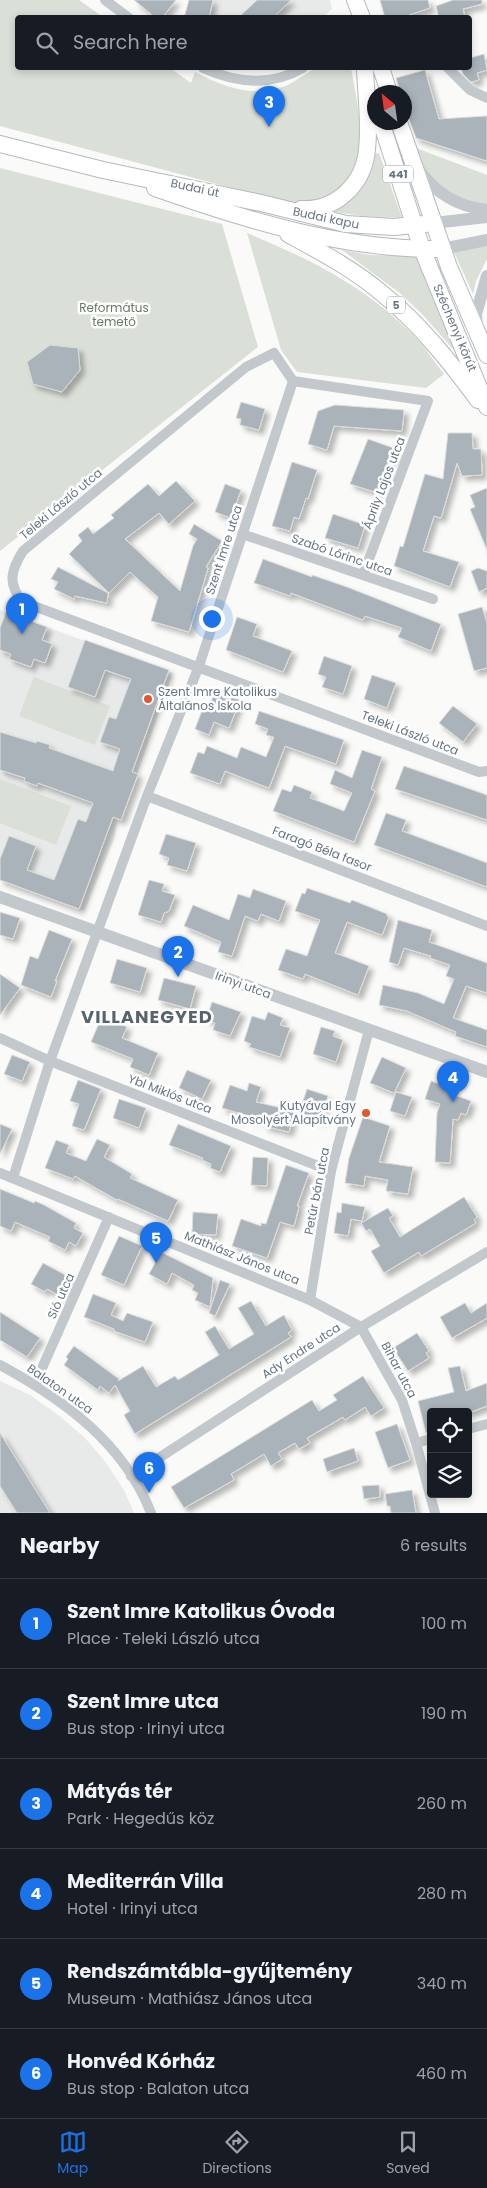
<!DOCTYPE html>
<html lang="en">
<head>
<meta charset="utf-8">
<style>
  body { margin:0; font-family:Poppins,sans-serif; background:#20242c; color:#f1f3f6 }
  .controls { position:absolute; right:15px; bottom:15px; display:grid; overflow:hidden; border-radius:5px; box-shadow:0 2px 8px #0003 }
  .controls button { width:45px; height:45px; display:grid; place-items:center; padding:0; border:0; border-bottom:1px solid #363941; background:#171b24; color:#f1f3f6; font:25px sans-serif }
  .compass { position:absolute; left:367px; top:85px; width:45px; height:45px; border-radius:50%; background:#171b24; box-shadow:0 2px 8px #0003; rotate:331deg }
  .you { position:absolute; left:211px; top:618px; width:18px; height:18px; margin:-12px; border:4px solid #fff; border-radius:50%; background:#1a73e8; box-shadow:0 0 0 8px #1a73e833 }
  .badge { display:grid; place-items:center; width:32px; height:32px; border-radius:50%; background:#1a73e8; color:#fff; font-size:16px; font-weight:700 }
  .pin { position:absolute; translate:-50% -41px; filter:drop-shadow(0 1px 2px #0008) }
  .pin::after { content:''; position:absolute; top:26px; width:18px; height:15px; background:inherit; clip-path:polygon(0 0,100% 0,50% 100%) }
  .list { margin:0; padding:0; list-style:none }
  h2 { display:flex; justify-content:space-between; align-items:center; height:65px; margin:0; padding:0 20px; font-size:21px }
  h2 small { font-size:16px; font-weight:400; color:#9ea1a6 }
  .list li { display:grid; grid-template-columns:32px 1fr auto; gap:15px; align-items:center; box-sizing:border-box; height:90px; padding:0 20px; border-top:1px solid #363941 }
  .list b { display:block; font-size:19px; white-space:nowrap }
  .list p { margin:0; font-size:16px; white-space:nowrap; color:#9ea1a6 }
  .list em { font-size:16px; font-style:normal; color:#9ea1a6 }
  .icon { flex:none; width:28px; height:28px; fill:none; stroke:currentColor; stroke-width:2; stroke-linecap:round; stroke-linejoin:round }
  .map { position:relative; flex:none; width:487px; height:1513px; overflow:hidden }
  .search { position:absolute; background:#171b24; box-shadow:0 2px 8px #0003; left:15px; right:15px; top:15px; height:55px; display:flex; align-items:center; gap:12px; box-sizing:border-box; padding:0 18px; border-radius:5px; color:#9ea1a6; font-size:19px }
  .sheet { height:605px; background:#171b24 }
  nav { display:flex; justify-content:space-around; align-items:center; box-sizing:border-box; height:70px; border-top:1px solid #363941; background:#171b24; font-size:14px; color:#9ea1a6 }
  nav a { display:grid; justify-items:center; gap:2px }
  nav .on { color:#1a73e8 }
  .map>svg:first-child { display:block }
</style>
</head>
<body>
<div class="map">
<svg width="487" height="1513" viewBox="0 0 487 1513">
  <defs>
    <filter id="shadow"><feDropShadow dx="4.5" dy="4.5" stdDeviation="2.5" flood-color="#0004"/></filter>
  </defs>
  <rect width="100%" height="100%" fill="#fafaf8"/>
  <path fill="#e8e9e9" d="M213 0H330L332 9 323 17 209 18Z
    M0 610 173 673 121 820 117 819 114 839 85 910H80L0 880Z
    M0 1381 30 1395 61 1417 85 1438 104 1460 124 1490 134 1513H0Z"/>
  <path fill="#dadfd7" d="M0 0H79L103 17 18 18V68H170L191 83 195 72C225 88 256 99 290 84 299 79 307 72 317 68 326 65 341 68 351 68 357 104 375 169 335 193 322 200 309 202 295 205L0 126Z
    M411 146 487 175V206C463 203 437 186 423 167 418 161 415 153 411 146Z
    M379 153 402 218 362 216 327 211 372 154Z
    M0 168 222 224 258 347 0 551Z
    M247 233C310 259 361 284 410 332 423 344 433 360 444 374L426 388 297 372 281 350Z
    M487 245V259L476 281 473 294 454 252Z
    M342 250 370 255 418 256 461 358 423 315 401 294Z
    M34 677 110 706 95 745 19 716Z
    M0 779 71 806 56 845 0 823Z"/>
  <path fill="#aab3b9" stroke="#dcdcda" filter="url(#shadow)" d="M134 0H176L162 18H156Z
    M189 0H213L209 18H184Z
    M257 0H291L273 18H238Z
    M380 0H428L430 8 409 15 410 18H385Z
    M453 0H482V4L463 9 465 18H439L436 6Z
    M484 54 487 70 477 73 479 80 471 82 463 74 461 68H470V58Z
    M425 70 439 119 487 116V161L416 138 404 106V92H400L396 78Z
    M50 345 78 348 80 370 62 392 33 384 27 362Z
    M241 402 265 409 259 430 240 425 241 419 236 418Z
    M335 405 404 410 402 431 334 426 327 450 308 444 318 411Z
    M448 433H472L473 449H481L482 475 462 476 457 463 441 518 434 516 423 551 459 562 450 587 394 566 400 546 403 547 425 474 443 479Z
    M368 439 396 449 393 459 390 458 378 493 350 484Z
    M292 462 317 470 308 499 306 498 299 519 294 517 290 531 272 526Z
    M176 481 195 501 169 524 159 513 125 539 180 591 193 546 197 539 189 534 194 524 222 541 206 567 208 568 189 632 151 621 158 597 130 572 109 593 69 554 82 541 78 535 88 527 93 534 114 518 111 515 148 484 159 496Z
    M225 484 241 490 231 518 215 512Z
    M487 488V550L470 509 475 507 470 495Z
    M333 514 365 525 358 548 325 538Z
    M263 559 312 577V575L347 587 441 624 431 651 398 637 402 628 365 616 363 620 291 593 290 596 254 583Z
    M58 567 108 593 107 603 75 596 74 599 54 589 58 582 51 579Z
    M478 568 487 571V588L479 592 471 571Z
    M482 607 487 623V668L474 671 458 614Z
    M6 612 47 627 42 640 52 644 45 663 34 659 31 667 9 659 11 654 0 650V628Z
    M237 617 257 624 253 636 292 651 283 672 226 650Z
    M85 640 169 670 132 772 138 774 121 820 113 817 79 909 0 880V859L9 836 36 846 27 870 54 880 78 819 86 822 93 803 38 783 37 786 24 781 25 778 0 770V732L36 743 37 741 50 745 49 748 113 771 120 749 100 742 109 717 116 719 131 679 105 670 95 697 68 687Z
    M324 656 352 666 343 694 322 687 326 677 318 674Z
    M372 675 396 683 387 708 364 699Z
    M215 691 240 700 229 728 214 722 209 735 195 729 203 708 208 710Z
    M453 706 477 724 463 742 439 723Z
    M259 711 344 740 336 764 285 746 269 788 225 771 220 784 190 773 198 752 204 754 207 746 237 758 241 747 266 757 274 737 266 735 268 729 255 724Z
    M362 750 382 757 371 789 375 791 354 842 273 811 282 789 291 792 294 785 312 792 310 798 344 811 352 793 330 784 335 770 352 778Z
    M404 766 487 795V820L395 789Z
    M386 813 406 820 402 831 487 863V887L374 845Z
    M166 834 196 843 187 871 167 865 169 858 159 854Z
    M149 880 164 884 162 891 175 895 169 911 164 913 161 922 138 915Z
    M307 888 350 903 352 900 387 914V916L389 917 382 935 347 922 335 953 369 966 358 995 305 974 303 979 278 970 286 949 307 956 320 920 295 911 302 893 305 894Z
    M253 889 286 901 279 921 261 914 258 921 245 916 232 956 218 952 221 942 184 926 193 905 229 920 238 894 250 898Z
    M0 912 20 918 13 939 0 935Z
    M398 920 432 930 429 942 487 963V993L466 986 453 1018 487 1030V1047L455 1036 456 1032 407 1011 379 1005 383 985 418 993 444 1004 454 979 446 976 450 965 430 958 431 956 404 948 398 965 389 962Z
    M49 930 72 939 55 981H57L51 997 21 985 30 956 38 959Z
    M117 959 147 968 140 992 110 983Z
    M0 974 20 988 0 1015Z
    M164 978 196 986 190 1009 158 1000Z
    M212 1002 241 1012 230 1036 213 1030 215 1023 206 1020Z
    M268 1012 283 1018 280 1025 290 1028 280 1057 249 1047 251 1044 244 1041 252 1016 265 1020Z
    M102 1016 127 1027 122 1038 158 1053 149 1075 130 1067 133 1059 91 1042Z
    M321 1027 335 1031 333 1036 343 1040 336 1062 313 1054Z
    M12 1055 30 1062 22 1081 4 1074Z
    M382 1057 406 1068 394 1093 370 1083Z
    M187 1070 211 1080 202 1099 179 1088Z
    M78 1080 101 1089 84 1130 72 1126 79 1104 70 1101Z
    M431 1081 454 1089 452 1094 471 1101 466 1115 461 1113 458 1120 453 1119 450 1163 435 1162 437 1113 440 1104 425 1099Z
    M249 1083 261 1087 256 1102 294 1111 289 1132 264 1126 265 1121 222 1108 230 1085 247 1091Z
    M307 1089 328 1096 320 1120 299 1113Z
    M396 1092 412 1097 405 1116 390 1111Z
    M119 1099 146 1108 139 1128 113 1118Z
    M363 1117 390 1126 379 1162 413 1167 408 1194 386 1191 388 1180 365 1176 364 1186 345 1183 349 1158Z
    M0 1124 12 1129 0 1154Z
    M178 1124 231 1146 220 1172 210 1168 211 1164 202 1160 203 1158 169 1145Z
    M97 1139 110 1145 104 1157 132 1174 130 1178 178 1200 168 1221 118 1199 117 1200 75 1176 73 1179 45 1168 56 1140 69 1145 66 1153 86 1161Z
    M253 1157 268 1158 267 1186 251 1185Z
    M286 1165 309 1173 297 1206H299L294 1226 280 1222 267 1258 232 1246 241 1219 261 1226V1223L266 1224Z
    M0 1189 34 1203 35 1201 44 1205 76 1223 74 1228 83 1233 76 1246 69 1242 65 1250 48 1241 50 1237 15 1222 11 1231 0 1226Z
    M464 1197 477 1217 474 1220 476 1223 421 1256 419 1252 384 1273 371 1251 380 1246 370 1229 366 1231 361 1223 388 1208 393 1216 389 1218 400 1237Z
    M342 1203 365 1207 362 1221 351 1219 348 1236 334 1233 337 1212 341 1213Z
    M193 1212 218 1214 216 1235 192 1234Z
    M119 1236 142 1246 124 1285 101 1275Z
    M161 1252 213 1278 210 1307 195 1300 198 1293 192 1290 194 1285 172 1273 167 1284 149 1274Z
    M43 1263 71 1278 60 1296 47 1289 45 1292 31 1284Z
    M220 1280 230 1284 215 1316 209 1313Z
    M93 1294 116 1303 111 1315 123 1321 127 1313 153 1322 145 1342 114 1331V1329L84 1317Z
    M251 1301 266 1326 284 1315 292 1330 288 1333 291 1337 135 1434 124 1415 130 1411 115 1385 109 1393 100 1386 98 1390 64 1365 68 1359 66 1357 74 1346 119 1379 118 1381 143 1366 156 1387 175 1376 178 1380 219 1355 205 1332 215 1326 229 1349 254 1334 238 1308Z
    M465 1303 471 1313 487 1303V1318L452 1338 440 1317Z
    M0 1312 40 1338 27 1357 0 1340Z
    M417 1333 429 1351 426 1353 429 1358 408 1371 393 1348Z
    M460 1366 466 1391 487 1383V1406L471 1412H431V1432L426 1433 418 1401 454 1392 448 1368Z
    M363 1376 384 1408 371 1416 365 1407 345 1420 343 1417 307 1438 310 1443 299 1449 295 1443 278 1453 282 1459 271 1466 264 1454 231 1474 234 1480 184 1508 171 1487 312 1400 319 1411 337 1400 333 1395Z
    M397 1424 410 1460 388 1468 375 1432Z
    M0 1433 50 1513H17L0 1486Z
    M354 1448 358 1461 327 1472 323 1459Z
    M379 1485 380 1497 364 1499 362 1486Z
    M412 1490 416 1513H391L390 1506H387L385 1494Z"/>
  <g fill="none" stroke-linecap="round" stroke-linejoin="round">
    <g stroke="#b5babe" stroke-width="18">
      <path id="primary" d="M355 0 362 18
        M381 68 389 92
        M381 122 422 249 487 407
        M399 122 449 267 487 355
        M0 144 103 170 261 203 346 224 394 227 434 223
        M155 188C248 221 343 250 442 249
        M301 209C336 211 364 184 367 149 370 123 366 95 365 69
        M288 234C321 252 355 270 384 295 421 325 450 362 478 400"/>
    </g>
    <path stroke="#c3c8cc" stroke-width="10" d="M105 0 129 18
      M203 68C236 83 270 87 303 68
      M448 68 470 90 487 98
      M242 534 433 599
      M363 575 428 401 293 381 274 353 246 367 23 551C11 570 7 584 23 602L479 772 487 771
      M147 796 487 926
      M0 1038 50 1061 331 1171
      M0 1173 310 1300 361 1327 402 1400 416 1443 435 1513
      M13 1178 50 1061 147 796 199 666 293 381
      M310 1300 331 1171 369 1030
      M0 1365C63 1399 124 1443 151 1513
      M35 1384 109 1217
      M468 1429 487 1424
      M416 1443 431 1439
      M131 1476 361 1327 487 1252"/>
    <path stroke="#c3c8cc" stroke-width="12" d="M417 167C433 192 458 207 487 210
      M434 223 487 217
      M442 249 487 240
      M477 327 476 314 487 276
      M0 897 487 1072"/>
    <use href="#primary" stroke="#fff" stroke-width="16"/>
  </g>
  <g fill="#e4572e" stroke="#fff" stroke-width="2">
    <circle cx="148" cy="699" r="5"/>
    <circle cx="366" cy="1113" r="5"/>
  </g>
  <g text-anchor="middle" stroke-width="5" stroke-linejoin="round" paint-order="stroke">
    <g fill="#fff" stroke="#939fa8" stroke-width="1">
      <rect x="383" y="165.5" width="30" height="17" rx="4"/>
      <rect x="387" y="296.5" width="18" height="17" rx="4"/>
    </g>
    <g font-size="11" font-weight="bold" fill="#657683">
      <text x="398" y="178">441</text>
      <text x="396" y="309">5</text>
    </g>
    <g font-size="12" fill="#657683" stroke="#fff">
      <text transform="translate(195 188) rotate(12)" y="4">Budai út</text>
      <text transform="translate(326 218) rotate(12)" y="4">Budai kapu</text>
      <text transform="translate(455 328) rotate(67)" y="4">Széchenyi körút</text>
      <text transform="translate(384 483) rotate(-69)" y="4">Áprily Lajos utca</text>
      <text transform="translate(61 504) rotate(-40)" y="4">Teleki László utca</text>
      <text transform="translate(224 550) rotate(-72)" y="4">Szent Imre utca</text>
      <text transform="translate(342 555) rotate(19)" y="4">Szabó Lőrinc utca</text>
      <text transform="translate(410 733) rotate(21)" y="4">Teleki László utca</text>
      <text transform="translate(322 849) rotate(21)" y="4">Faragó Béla fasor</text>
      <text transform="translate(243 985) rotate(20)" y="4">Irinyi utca</text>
      <text transform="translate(170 1094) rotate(21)" y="4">Ybl Miklós utca</text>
      <text transform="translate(317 1191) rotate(-79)" y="4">Petúr bán utca</text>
      <text transform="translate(242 1258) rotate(22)" y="4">Mathiász János utca</text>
      <text transform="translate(61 1296) rotate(-66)" y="4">Sió utca</text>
      <text transform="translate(301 1351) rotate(-33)" y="4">Ady Endre utca</text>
      <text transform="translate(399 1370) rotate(62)" y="4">Bihar utca</text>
      <text transform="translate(60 1389) rotate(35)" y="4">Balaton utca</text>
    </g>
    <g font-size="12" fill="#687a64" stroke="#fff">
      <text x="114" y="312">Református<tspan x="114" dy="14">temető</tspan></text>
    </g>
    <g font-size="12" fill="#657683" stroke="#fff" text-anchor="start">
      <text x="158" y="696">Szent Imre Katolikus<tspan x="158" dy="14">Általános Iskola</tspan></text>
      <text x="356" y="1110" text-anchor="end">Kutyával Egy<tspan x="356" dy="14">Mosolyért Alapítvány</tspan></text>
    </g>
    <g font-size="18" font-weight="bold" letter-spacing="1" fill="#57646e" stroke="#fff">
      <text x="147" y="1023">VILLANEGYED</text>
    </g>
  </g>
</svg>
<div class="controls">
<button><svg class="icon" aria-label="locate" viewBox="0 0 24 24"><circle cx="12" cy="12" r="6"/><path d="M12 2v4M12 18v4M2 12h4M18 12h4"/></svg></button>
<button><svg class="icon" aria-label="layers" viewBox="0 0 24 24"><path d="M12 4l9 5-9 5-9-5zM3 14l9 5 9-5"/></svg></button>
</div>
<svg class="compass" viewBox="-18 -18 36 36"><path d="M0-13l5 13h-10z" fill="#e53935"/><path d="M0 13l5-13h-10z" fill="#9ea1a6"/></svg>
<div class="you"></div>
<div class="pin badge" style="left:22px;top:634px">1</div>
<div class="pin badge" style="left:178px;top:977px">2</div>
<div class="pin badge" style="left:269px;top:127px">3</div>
<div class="pin badge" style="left:453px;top:1102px">4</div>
<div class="pin badge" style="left:156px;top:1263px">5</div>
<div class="pin badge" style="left:149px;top:1493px">6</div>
<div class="search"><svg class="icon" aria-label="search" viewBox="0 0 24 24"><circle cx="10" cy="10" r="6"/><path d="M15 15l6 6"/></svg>Search here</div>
</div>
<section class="sheet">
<h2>Nearby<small>6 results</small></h2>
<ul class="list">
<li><span class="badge">1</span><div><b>Szent Imre Katolikus Óvoda</b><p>Place · Teleki László utca</p></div><em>100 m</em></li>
<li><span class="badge">2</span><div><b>Szent Imre utca</b><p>Bus stop · Irinyi utca</p></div><em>190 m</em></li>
<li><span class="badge">3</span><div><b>Mátyás tér</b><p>Park · Hegedűs köz</p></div><em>260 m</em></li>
<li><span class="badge">4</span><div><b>Mediterrán Villa</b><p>Hotel · Irinyi utca</p></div><em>280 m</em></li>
<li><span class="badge">5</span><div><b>Rendszámtábla-gyűjtemény</b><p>Museum · Mathiász János utca</p></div><em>340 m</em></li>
<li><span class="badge">6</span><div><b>Honvéd Kórház</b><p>Bus stop · Balaton utca</p></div><em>460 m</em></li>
</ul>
</section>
<nav>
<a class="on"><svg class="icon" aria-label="map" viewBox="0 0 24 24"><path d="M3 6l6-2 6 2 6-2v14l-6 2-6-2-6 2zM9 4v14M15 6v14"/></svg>Map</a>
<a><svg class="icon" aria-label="directions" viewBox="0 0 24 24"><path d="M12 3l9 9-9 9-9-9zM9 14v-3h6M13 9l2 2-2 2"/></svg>Directions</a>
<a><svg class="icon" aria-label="saved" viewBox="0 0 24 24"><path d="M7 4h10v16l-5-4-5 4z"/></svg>Saved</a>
</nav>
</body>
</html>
